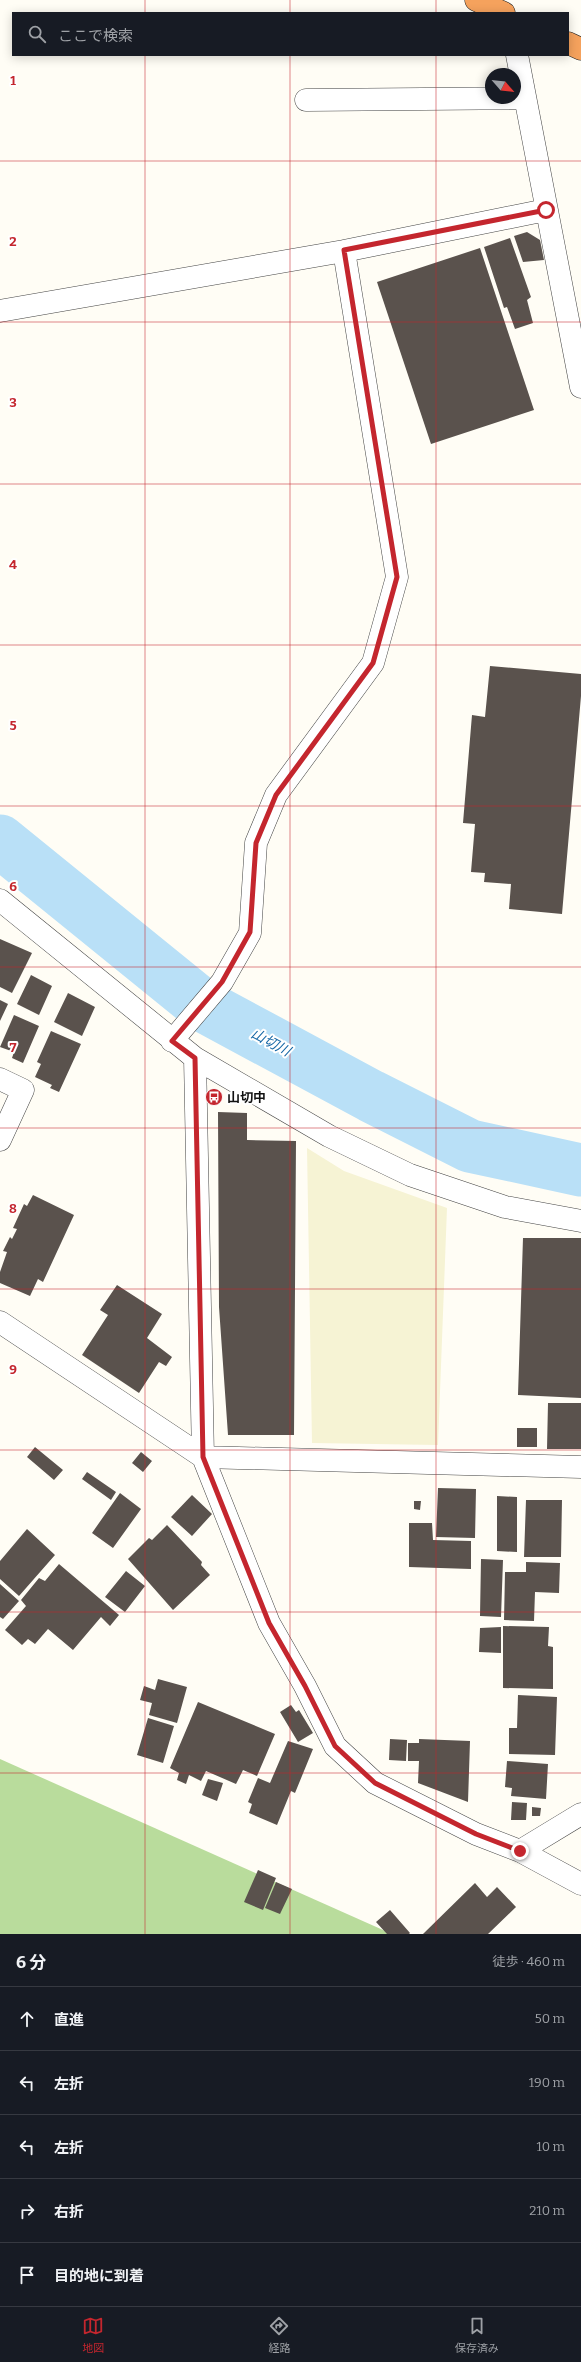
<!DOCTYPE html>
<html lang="ja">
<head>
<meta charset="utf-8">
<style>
  body { margin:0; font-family:Bitter,"Noto Sans JP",serif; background:#20242c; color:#f1f3f6 }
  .compass { position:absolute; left:485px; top:68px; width:36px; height:36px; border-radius:50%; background:#171b24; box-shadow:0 2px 10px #0003; rotate:118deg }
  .stop { position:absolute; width:12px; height:12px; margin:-9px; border:3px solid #c4262e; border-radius:50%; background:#fff }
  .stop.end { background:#c4262e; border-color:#fff; box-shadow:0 1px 4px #0008 }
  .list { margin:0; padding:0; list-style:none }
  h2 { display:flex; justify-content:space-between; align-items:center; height:52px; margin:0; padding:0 16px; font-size:17px }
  h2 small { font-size:13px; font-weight:400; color:#9ea1a6 }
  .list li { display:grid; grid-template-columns:26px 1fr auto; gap:12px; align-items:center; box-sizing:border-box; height:64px; padding:0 16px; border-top:1px solid #363941 }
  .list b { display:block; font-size:15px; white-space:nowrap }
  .list em { font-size:13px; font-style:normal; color:#9ea1a6 }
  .icon { flex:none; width:22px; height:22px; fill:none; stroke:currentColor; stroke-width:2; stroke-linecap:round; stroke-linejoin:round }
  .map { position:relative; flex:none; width:581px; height:1934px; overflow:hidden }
  .search { position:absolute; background:#171b24; box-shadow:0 2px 10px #0003; left:12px; right:12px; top:12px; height:44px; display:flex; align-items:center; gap:10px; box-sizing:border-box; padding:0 14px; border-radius:0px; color:#9ea1a6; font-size:15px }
  .sheet { height:372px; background:#171b24 }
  nav { display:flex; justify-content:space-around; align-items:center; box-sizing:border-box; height:56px; border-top:1px solid #363941; background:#171b24; font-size:11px; color:#9ea1a6 }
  nav a { display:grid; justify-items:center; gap:2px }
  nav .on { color:#c4262e }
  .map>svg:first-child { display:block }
</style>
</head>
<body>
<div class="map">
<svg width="581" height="1934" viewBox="0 0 581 1934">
  <rect width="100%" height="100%" fill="#fffdf5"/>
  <path fill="#f6f3d4" d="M307 1148 344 1171 447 1208 438 1445 312 1443Z"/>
  <path fill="#b9dc9c" d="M0 1759 392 1934H0Z"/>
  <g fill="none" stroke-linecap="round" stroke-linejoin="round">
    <path stroke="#b9e0f7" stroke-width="53" d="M0 841 202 1005 371 1096 470 1146 581 1170"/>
  </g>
  <path fill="#5a524d" d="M527 232 540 240 544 260 523 262 514 236Z
    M510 238 531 297 527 300 533 323 515 329 507 307 504 308 484 247Z
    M480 248 534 410 431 444 377 282Z
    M490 666 581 674V696L562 914 509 909 511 884 484 882 485 873 471 872 475 824 463 823 472 715 485 717Z
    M0 939 32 953 12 993 0 987Z
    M31 975 52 986 39 1015 17 1004Z
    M68 993 95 1007 82 1036 54 1022Z
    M0 1000 8 1004 0 1021Z
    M14 1015 39 1026 23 1063 12 1058 14 1052 0 1047Z
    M51 1031 81 1044 59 1092 50 1088 52 1085 35 1077 41 1064 37 1062Z
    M218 1112 247 1113V1140L296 1141 294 1435H228L219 1307Z
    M33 1195 74 1215 43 1282 38 1279 30 1296 0 1283V1272L7 1252 3 1251 10 1237 12 1239 17 1229 13 1228 24 1204 27 1206Z
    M523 1238H581V1398L518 1395Z
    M117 1285 162 1314 147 1338 172 1357 166 1366 159 1362 139 1393 82 1355 108 1315 100 1310Z
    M548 1403H581V1449H547Z
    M517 1428H537V1447H517Z
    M35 1447 63 1470 54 1480 27 1457Z
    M141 1452 152 1461 143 1472 132 1463Z
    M87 1472 116 1492 111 1500 82 1479Z
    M438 1488 476 1489 475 1538 436 1537Z
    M120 1493 141 1509 113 1548 92 1533Z
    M192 1495 212 1514 192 1536 171 1517Z
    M497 1496 517 1497V1552L497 1551Z
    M526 1500H562L561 1557H524Z
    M414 1501H421L420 1510 414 1509Z
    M409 1523H432L433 1540 471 1541V1569L409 1567Z
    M167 1525 202 1562 201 1565 210 1575 173 1610 128 1559 149 1538 152 1540Z
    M27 1529 55 1555 19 1596 0 1579V1561Z
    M481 1559 503 1560 501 1617 480 1616Z
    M526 1562 560 1563 559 1593 535 1592 534 1621 504 1620 505 1572H526Z
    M59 1564 119 1615 110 1626 101 1617 73 1650 48 1629 35 1644 28 1639 22 1645 5 1630 26 1606 21 1600 39 1578 45 1581Z
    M126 1571 145 1586 125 1612 105 1597Z
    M0 1584 19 1601 3 1619 0 1617Z
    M503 1626 549 1627 548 1646 553 1647V1689L503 1688Z
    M501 1627V1653L479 1652 480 1628Z
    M158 1679 187 1687 177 1723 149 1715 152 1703 140 1700 144 1686 155 1690Z
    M518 1695 557 1697 555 1755 509 1754V1728H517Z
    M198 1702 275 1734 257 1776 243 1770 236 1784 206 1771 201 1781 189 1775 186 1784 177 1780 179 1773 170 1768Z
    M291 1705 296 1712 299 1710 313 1733 298 1742 280 1712Z
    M148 1718 174 1726 163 1763 137 1755Z
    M390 1739 407 1740 406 1761 389 1760Z
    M419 1739 470 1741 468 1802 418 1783 419 1761H408V1743H419Z
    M288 1741 313 1749 295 1793 291 1791 277 1825 249 1813 252 1804 248 1802 258 1778 270 1783Z
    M507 1761 548 1764 546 1799 511 1796 512 1788 505 1787Z
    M208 1779 223 1783 217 1801 202 1795Z
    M512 1802 527 1803 526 1820H511Z
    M532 1807 541 1808 540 1816H532Z
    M258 1870 276 1878 263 1910 244 1902Z
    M276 1882 292 1889 280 1914 265 1908Z
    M475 1883 487 1897 497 1887 516 1907 488 1934H423Z
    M390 1910 410 1933 409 1934H387L376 1922Z"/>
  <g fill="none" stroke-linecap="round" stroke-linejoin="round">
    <g stroke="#444" stroke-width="23">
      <path id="minor" d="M517 55 581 387
        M306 100 525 98
        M0 311 344 251
        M0 900 195 1058 329 1136 410 1175 505 1207 581 1221
        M172 1041 222 982 250 933 256 843 276 795 373 663 397 577 344 251 546 210
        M195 1058 203 1457 269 1623 305 1686 335 1746 375 1783 476 1834 520 1851 581 1884
        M0 1079 23 1090 0 1140
        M0 1322 203 1457 581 1467
        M520 1851 581 1814"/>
    </g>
    <g stroke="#222" stroke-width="23">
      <path id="motorway" d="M476 0 504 13
        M568 43 581 49"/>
    </g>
    <use href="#minor" stroke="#fff" stroke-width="22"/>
    <use href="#motorway" stroke="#f5a25d" stroke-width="22"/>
  </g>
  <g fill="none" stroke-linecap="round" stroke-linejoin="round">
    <path stroke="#c4262e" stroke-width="5" d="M520 1851 476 1834 375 1783 335 1746 305 1686 269 1623 203 1457 195 1058 172 1041 222 982 250 932 256 843 276 795 373 663 397 577 344 250 546 210"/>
  </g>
  <path fill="none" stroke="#c4262e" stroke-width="1" stroke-opacity="0.55" d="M145 0V13M290 0V13M436 0V13M145 55V1934M290 55V1934M436 55V1934M0 161H581M0 322H581M0 484H581M0 645H581M0 806H581M0 967H581M0 1128H581M0 1289H581M0 1450H581M0 1612H581M0 1773H581"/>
  <defs>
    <g id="bus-disc" transform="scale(0.9)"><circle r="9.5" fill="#c4262e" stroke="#fff"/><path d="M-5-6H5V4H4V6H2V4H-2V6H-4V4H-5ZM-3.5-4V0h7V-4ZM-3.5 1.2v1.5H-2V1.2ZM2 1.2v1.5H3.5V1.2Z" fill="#fff"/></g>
  </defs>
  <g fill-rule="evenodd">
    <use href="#bus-disc" x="214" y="1097"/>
  </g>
  <g text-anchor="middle" stroke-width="4" stroke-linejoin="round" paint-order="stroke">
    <g font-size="13" font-weight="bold" fill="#111" stroke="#fff" text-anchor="start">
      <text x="227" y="1102">山切中</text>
    </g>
    <g font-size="14" font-style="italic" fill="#1768a6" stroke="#fff">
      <text transform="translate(271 1042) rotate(28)" y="5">山切川</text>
    </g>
  </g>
  <g font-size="13" text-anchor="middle" font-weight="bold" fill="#c4262e" stroke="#fff" stroke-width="4" stroke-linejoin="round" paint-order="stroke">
    <text x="13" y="85">1</text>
    <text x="13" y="246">2</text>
    <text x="13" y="407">3</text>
    <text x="13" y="569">4</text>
    <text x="13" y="730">5</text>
    <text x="13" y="891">6</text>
    <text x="13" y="1052">7</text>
    <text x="13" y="1213">8</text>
    <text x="13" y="1374">9</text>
  </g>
</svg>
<svg class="compass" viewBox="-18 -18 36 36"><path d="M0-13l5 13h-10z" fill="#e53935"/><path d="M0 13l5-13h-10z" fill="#9ea1a6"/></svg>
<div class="stop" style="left:546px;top:210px"></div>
<div class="stop end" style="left:520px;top:1851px"></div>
<div class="search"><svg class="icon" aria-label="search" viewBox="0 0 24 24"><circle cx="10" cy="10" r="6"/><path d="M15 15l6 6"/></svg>ここで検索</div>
</div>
<section class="sheet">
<h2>6 分<small>徒歩 · 460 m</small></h2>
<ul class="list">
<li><svg class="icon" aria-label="ahead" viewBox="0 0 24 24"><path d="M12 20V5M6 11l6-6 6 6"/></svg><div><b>直進</b></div><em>50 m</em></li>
<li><svg class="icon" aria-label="left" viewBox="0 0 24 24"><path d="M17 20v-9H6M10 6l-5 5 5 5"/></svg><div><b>左折</b></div><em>190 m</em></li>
<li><svg class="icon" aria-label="left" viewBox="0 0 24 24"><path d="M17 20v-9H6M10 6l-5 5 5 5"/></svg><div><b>左折</b></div><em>10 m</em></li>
<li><svg class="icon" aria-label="right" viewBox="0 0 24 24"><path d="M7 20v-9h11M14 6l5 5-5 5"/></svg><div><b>右折</b></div><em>210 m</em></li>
<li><svg class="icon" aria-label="arrive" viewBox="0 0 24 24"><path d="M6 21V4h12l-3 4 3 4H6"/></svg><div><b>目的地に到着</b></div></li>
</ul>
</section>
<nav>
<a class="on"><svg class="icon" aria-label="map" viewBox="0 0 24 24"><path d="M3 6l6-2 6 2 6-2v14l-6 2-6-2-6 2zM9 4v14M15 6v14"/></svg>地図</a>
<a><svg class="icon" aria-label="directions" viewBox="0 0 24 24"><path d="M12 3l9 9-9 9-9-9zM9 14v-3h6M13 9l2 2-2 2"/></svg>経路</a>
<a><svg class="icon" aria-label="saved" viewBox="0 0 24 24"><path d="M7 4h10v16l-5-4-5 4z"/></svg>保存済み</a>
</nav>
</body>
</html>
